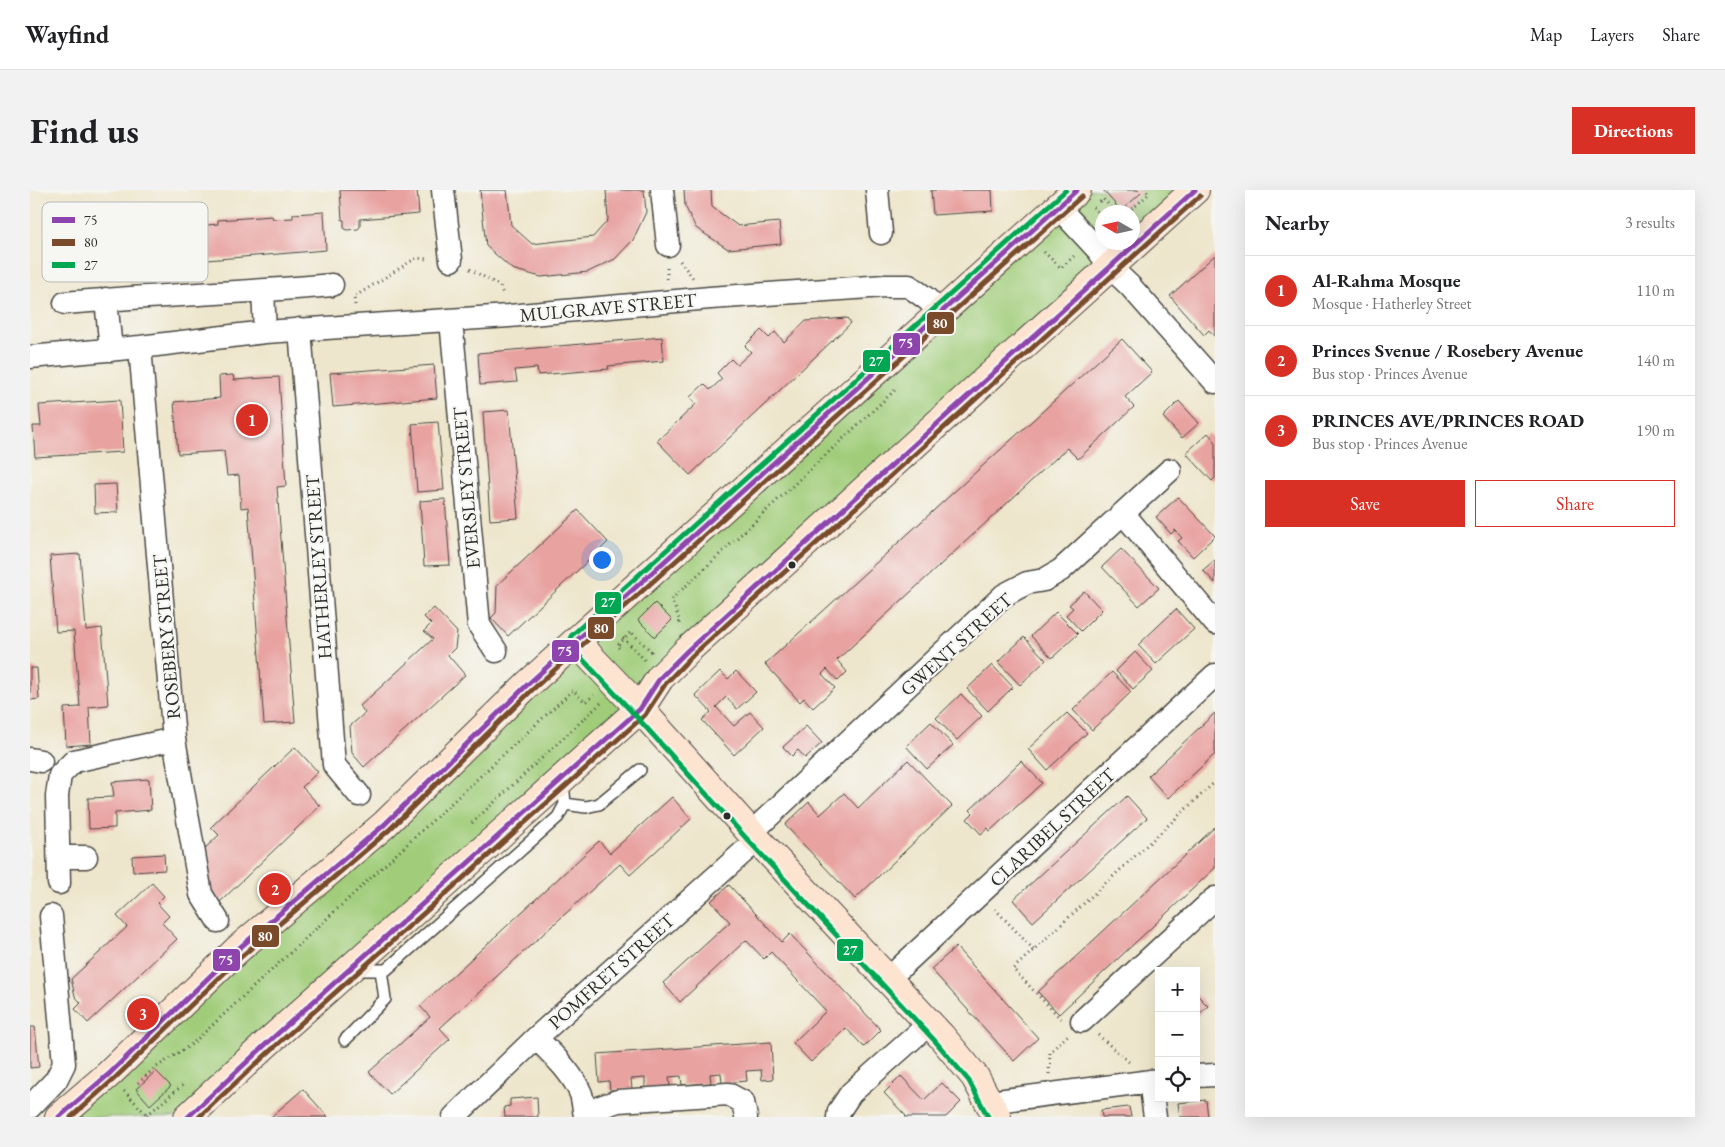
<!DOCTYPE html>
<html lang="en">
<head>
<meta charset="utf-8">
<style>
  body { margin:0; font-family:"EB Garamond",serif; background:#f2f2f2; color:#202124 }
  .controls { position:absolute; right:15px; bottom:15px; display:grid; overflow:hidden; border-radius:0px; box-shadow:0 5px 20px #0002 }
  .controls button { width:45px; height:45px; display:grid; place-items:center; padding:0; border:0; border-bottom:1px solid #e0e0e0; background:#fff; color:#202124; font:25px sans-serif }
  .compass { position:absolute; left:1065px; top:15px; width:45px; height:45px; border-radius:50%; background:#fff; box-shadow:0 5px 20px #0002; rotate:279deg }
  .you { position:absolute; left:571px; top:369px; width:18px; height:18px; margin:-12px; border:4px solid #fff; border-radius:50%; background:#1a73e8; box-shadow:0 0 0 8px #1a73e833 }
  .badge { display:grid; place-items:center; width:32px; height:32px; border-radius:50%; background:#d93025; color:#fff; font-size:16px; font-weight:700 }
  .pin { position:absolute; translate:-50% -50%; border:2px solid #fff; box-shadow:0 1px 5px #0006 }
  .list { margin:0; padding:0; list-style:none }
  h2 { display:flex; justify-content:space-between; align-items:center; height:65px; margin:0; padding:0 20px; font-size:21px }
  h2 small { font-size:16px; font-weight:400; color:#757577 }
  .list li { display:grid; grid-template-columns:32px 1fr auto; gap:15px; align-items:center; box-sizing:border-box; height:70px; padding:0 20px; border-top:1px solid #e0e0e0 }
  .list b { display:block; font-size:19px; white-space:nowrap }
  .list p { margin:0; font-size:16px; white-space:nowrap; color:#757577 }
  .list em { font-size:16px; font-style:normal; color:#757577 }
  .actions { display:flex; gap:10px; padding:15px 20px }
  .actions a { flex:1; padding:11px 0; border:1px solid #d93025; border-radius:0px; text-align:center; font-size:18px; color:#d93025 }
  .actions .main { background:#d93025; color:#fff }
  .icon { flex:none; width:28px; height:28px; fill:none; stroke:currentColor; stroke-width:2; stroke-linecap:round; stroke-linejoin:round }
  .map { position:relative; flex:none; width:1185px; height:927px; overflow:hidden; border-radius:0px }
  header { display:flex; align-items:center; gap:30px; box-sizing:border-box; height:70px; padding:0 25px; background:#fff; border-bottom:1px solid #e0e0e0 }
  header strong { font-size:24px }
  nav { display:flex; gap:28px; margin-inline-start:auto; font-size:18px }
  .intro { display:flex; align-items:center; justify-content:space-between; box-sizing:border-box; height:120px; padding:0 30px }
  h1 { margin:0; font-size:35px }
  .button { padding:12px 22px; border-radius:0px; background:#d93025; color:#fff; font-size:18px; font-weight:700 }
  main { display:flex; gap:30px; padding:0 30px }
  aside { flex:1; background:#fff; border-radius:0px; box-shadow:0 5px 20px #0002 }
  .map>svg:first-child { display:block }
</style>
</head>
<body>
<header>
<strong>Wayfind</strong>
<nav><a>Map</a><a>Layers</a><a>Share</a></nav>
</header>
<div class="intro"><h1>Find us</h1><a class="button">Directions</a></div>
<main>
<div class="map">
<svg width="1185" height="927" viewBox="0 0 1185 927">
  <rect width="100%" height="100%" fill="#f6f6f2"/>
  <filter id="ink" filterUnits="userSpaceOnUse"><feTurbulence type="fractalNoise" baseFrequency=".02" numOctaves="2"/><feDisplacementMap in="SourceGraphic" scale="10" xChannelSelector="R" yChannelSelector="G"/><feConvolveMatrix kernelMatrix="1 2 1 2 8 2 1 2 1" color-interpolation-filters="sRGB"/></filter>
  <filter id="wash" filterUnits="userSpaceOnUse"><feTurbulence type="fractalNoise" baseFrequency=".0096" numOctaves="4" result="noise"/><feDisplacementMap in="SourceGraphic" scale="20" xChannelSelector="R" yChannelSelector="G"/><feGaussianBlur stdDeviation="1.12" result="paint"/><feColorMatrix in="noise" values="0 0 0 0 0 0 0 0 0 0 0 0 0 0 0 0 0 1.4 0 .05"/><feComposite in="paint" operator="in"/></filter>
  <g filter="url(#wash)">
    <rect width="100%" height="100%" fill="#eee6cc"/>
    <path fill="#a1cd7a" stroke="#667c52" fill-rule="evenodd" d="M1047 0H1165L148 927H29ZM1072 22H1102V52H1072Z"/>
    <g id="blocks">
      <path fill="#e8a2a0" d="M310 0H387L389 24 330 29V37L328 39 317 40 314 38V30H312Z
        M450 0H477L481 35 502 54 563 47 578 30 576 0H614L616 22 603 50 585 69 558 82 511 87 482 79 456 56Z
        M654 0H681L682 17 708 36 749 32 751 54 698 59 666 38 655 16Z
        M901 0H962L963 21 903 25Z
        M1073 0H1108L1111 3 1091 21Z
        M294 22 296 60 141 73 138 34 168 32V36L188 34V30L242 26 243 29 263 28V24Z
        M1185 65V147L1179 140 1174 145 1140 106Z
        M817 128 821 133 660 285 627 251 666 214 660 207 674 194 680 200 692 189 687 183 701 169 707 175 721 162 715 156 731 140 739 148 745 142 754 152 776 131Z
        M632 147 634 171 578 176 579 179 508 185 507 178 485 180 487 192 450 195 448 163Z
        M1092 149 1122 182 1095 207 1104 217 1048 269 1037 258 807 470 817 482 808 491 797 479 792 484 805 498 783 518 774 508 770 512 735 474Z
        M404 175 407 208 303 217 300 183Z
        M203 185 204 190 249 187 256 296 247 297 265 532 234 534 218 317 211 318 209 285 197 286 194 261 148 264 144 212 190 208 189 186Z
        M90 210 93 262 5 267 3 236H11L9 215Z
        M1149 211 1169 233 1152 248 1133 227Z
        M479 220 488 328 460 330 453 222Z
        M408 232 414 300 387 302 382 234Z
        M1178 243 1185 251V288L1182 291 1156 263Z
        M86 294 88 322 65 323 64 295Z
        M1148 307 1185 346 1163 367 1148 351 1152 348 1145 340 1141 344 1126 327Z
        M415 309 420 375 394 376 390 311Z
        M548 320 578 352 478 446 461 428 466 423 467 395Z
        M1091 359 1129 398 1109 416 1072 377Z
        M50 364 56 440 72 438 78 515 59 517 61 554 36 556 34 518 50 517 44 441 26 442 20 366Z
        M1185 370V393L1173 380Z
        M1054 401 1072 420 1051 441 1036 425 1043 418 1039 415Z
        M625 413 642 430 625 447 608 430Z
        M404 418 427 442 425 458 418 465 435 485 334 577 322 563 320 536 335 523 330 516 403 449 394 441 401 434 394 427Z
        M1146 419 1164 439 1126 474 1108 455Z
        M1026 422 1048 444 1022 468 1001 446Z
        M994 447 1016 470 990 495 968 472Z
        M1105 462 1123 481 1103 499 1086 481Z
        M962 475 983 497 958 521 937 499Z
        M0 478H7L9 509 0 510Z
        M690 481 698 489 706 481 726 502 707 519 696 507 686 517 704 536 720 522 734 537 704 565 672 530 681 522 665 505Z
        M1082 482 1101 502 1062 540 1043 520Z
        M931 504 952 526 927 550 906 528Z
        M1037 523 1057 543 1017 580 998 559Z
        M1185 523V564L1138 608 1118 586Z
        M901 532 923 555 897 579 876 556Z
        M776 536 792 553 775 568 768 560 762 566 753 557Z
        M265 557 288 582 272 597 290 616 190 712 174 696 170 663 189 645 181 637Z
        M878 570 922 616 825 709 755 635 779 612 790 625 814 603 828 618Z
        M991 571 1012 593 960 641 958 638 951 644 937 629 943 623 940 620Z
        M119 589 121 620 85 623V638L59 639 58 608 84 607 82 592Z
        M1097 606 1117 628 1003 732 983 710Z
        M642 607 661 629 600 685 590 674 410 838 420 849 360 904 339 882 400 827 390 816 569 651 580 663Z
        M1185 637V678L1029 824 1008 802Z
        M134 664 135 680 103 682 102 666Z
        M122 693 134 706 127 713 139 726 132 733 147 749 58 833 45 819 51 813 45 806 41 789 97 737 87 726Z
        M699 695 752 752 760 744 851 840 834 857 816 838 781 872 763 853 796 821 741 762 734 769 716 750 650 812 633 793 700 732 681 711Z
        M926 757 1008 848 984 871 901 779Z
        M1166 804 1178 816 1166 827Z
        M0 837H5L9 877 0 878Z
        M741 852 743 889 732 890 731 880 716 881 717 891 692 893 691 883 680 884 681 893 652 895 651 886 639 887 640 896 615 898V888L601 889 602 899 580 900 579 891 569 892 567 864Z
        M126 881 141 896 120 915 106 899Z
        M871 886 894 910 912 893 931 912 916 927H875L876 926 854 903Z
        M273 899 298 927H241Z
        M507 907 508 927H475L474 917 480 916V909Z
        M1176 910 1178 927H1150L1148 913Z
        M1099 917 1101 927H1072L1071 920Z"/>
    </g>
  </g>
  <g filter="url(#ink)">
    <use href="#blocks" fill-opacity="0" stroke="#484743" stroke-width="1"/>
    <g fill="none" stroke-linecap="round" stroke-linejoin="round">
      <g stroke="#484743" stroke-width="14">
        <path id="lane" d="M535 614 556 617 569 614 610 580
          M324 780H356L528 627 535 614 533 592
          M315 850 355 809 351 780"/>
      </g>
      <g stroke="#484743" stroke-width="25">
        <path id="street" d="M413 0 421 70
          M632 0 638 55
          M847 0 851 43
          M1028 17 1068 60 1081 78 1100 96 1185 192
          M233 101 235 142
          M76 109 81 160
          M35 113C124 105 213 103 302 95
          M421 130 449 435 466 461
          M270 139 304 575 329 605
          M110 157 144 549 171 704 188 731
          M0 167 110 157 235 142 479 126 680 108 855 96H879L897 109 911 123
          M1093 323 1185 433
          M0 569 11 571
          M721 643 974 405 997 393 1014 390 1031 380 1140 280
          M29 667H56
          M29 693 27 606 30 585 44 571 144 549
          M858 789 1185 485
          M1052 831 1185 708
          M1166 886 1185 885
          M1120 891 1125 927
          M959 912 1129 890
          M0 917 26 890 34 874 21 726
          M424 927 506 848
          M555 927C554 920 553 911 551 904 542 882 522 864 506 848L727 650
          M558 927 570 917 588 911 698 904 713 912 716 927
          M808 927 809 921 821 903 900 833"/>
      </g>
      <g stroke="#484743" stroke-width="30">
        <path id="secondary" d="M546 452 610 519 721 643 911 846 945 887 967 927
          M29 927 79 884 207 760 354 635 496 496 1047 0
          M158 927 235 855 610 519 630 488 658 460 1165 0"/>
      </g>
      <path stroke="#484743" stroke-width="3" stroke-dasharray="1 4" stroke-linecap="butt" d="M1070 12 1073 9 1086 22
        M1063 17 1072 27
        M1098 22 1119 4 1116 0
        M1014 62 1031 78 1044 66
        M650 71 663 88
        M440 79 470 96 473 104
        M637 89V76
        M325 115 324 107 386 68 398 69
        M649 433 650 432 642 409 866 199
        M593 448 615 470
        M589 458 587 456 601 442 621 461 623 458
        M442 633 571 513
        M965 719 1004 760
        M1031 829 983 779 1185 592
        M1068 845 1099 872
        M1019 884 1020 862 1038 845
        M108 893 125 878 162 854 543 500 555 512 564 505
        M94 901 117 925 115 927
        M117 925 153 895"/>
      <use href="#lane" stroke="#fff" stroke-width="11"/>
      <use href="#street" stroke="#fff" stroke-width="22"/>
      <use href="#secondary" stroke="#fde4d1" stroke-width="28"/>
      <g stroke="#f6f6f2" stroke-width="9">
        <path id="bus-1" d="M29 927 79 884 207 760 354 635 496 496 1047 0
          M158 927 235 855 610 519 630 488 658 460 1165 0"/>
      </g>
      <g stroke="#f6f6f2" stroke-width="9">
        <path id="bus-2" d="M41 927 84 889 212 766 359 640 501 501 1052 6
          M169 927 240 861 615 525 636 493 663 465 1170 6"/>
      </g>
      <g stroke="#f6f6f2" stroke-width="9">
        <path id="bus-3" d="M958 927 939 891 905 851 716 648 604 524 541 457 539 452 541 446 1036 0"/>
      </g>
      <use href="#bus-1" stroke="#8e44ad" stroke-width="5"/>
      <use href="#bus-2" stroke="#7a4b2a" stroke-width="5"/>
      <use href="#bus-3" stroke="#00a651" stroke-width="5"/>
    </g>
  </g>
  <g fill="#2b2b2b" stroke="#f6f6f2" stroke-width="2">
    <circle cx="762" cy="375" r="4.5"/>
    <circle cx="697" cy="626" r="4.5"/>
  </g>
  <g text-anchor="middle" stroke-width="4.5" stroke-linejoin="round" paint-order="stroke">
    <g font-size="19" fill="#2b2b2b" stroke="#f6f6f2">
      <text transform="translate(578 117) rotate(-5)" y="7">MULGRAVE STREET</text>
      <text transform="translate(436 298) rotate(-95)" y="7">EVERSLEY STREET</text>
      <text transform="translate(288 377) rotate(-94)" y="7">HATHERLEY STREET</text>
      <text transform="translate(136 447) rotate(-95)" y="7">ROSEBERY STREET</text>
      <text transform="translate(926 454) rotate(-42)" y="7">GWENT STREET</text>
      <text transform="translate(1022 637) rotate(-43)" y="7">CLARIBEL STREET</text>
      <text transform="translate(581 781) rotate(-42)" y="7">POMFRET STREET</text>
    </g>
  </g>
  <rect x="12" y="12" width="166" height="80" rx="8" fill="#f6f6f2" stroke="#b9b9b6" stroke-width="1"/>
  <rect x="22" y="27" width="23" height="6" fill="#8e44ad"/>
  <rect x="22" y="49" width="23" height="7" fill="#7a4b2a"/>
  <rect x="22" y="72" width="23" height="6" fill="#00a651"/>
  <g font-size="14" fill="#2b2b2b">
    <text x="54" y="35">75</text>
    <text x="54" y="57">80</text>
    <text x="54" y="80">27</text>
  </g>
  <g stroke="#f6f6f2" stroke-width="2">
    <rect x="896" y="121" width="29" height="24" rx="5" fill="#7a4b2a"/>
    <rect x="862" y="142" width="29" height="24" rx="5" fill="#8e44ad"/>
    <rect x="832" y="159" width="29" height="24" rx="5" fill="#00a651"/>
    <rect x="564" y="401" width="28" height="24" rx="5" fill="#00a651"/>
    <rect x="557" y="426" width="28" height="24" rx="5" fill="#7a4b2a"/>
    <rect x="521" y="449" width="29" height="24" rx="5" fill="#8e44ad"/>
    <rect x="221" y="734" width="29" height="24" rx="5" fill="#7a4b2a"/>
    <rect x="806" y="748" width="28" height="24" rx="5" fill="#00a651"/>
    <rect x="182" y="758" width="29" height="24" rx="5" fill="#8e44ad"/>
  </g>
  <g font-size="14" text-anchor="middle" font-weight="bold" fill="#fff">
    <text x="910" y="138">80</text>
    <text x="876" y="158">75</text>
    <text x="846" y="176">27</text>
    <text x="578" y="417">27</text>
    <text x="571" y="443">80</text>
    <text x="535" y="466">75</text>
    <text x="235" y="751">80</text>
    <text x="820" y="765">27</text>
    <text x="196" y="775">75</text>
  </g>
</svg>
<div class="controls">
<button>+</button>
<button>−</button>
<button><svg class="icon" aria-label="locate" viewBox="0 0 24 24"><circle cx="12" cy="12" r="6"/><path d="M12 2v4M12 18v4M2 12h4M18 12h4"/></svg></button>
</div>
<svg class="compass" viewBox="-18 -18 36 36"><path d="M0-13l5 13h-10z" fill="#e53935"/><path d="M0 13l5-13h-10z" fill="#757577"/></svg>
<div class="you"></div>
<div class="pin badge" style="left:222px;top:230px">1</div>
<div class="pin badge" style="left:245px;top:699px">2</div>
<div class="pin badge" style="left:113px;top:824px">3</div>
</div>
<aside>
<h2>Nearby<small>3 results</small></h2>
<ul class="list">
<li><span class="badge">1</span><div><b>Al-Rahma Mosque</b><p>Mosque · Hatherley Street</p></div><em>110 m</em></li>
<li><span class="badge">2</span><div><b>Princes Svenue / Rosebery Avenue</b><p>Bus stop · Princes Avenue</p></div><em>140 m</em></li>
<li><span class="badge">3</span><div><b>PRINCES AVE/PRINCES ROAD</b><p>Bus stop · Princes Avenue</p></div><em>190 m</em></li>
</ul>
<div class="actions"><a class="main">Save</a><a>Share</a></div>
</aside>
</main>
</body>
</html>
